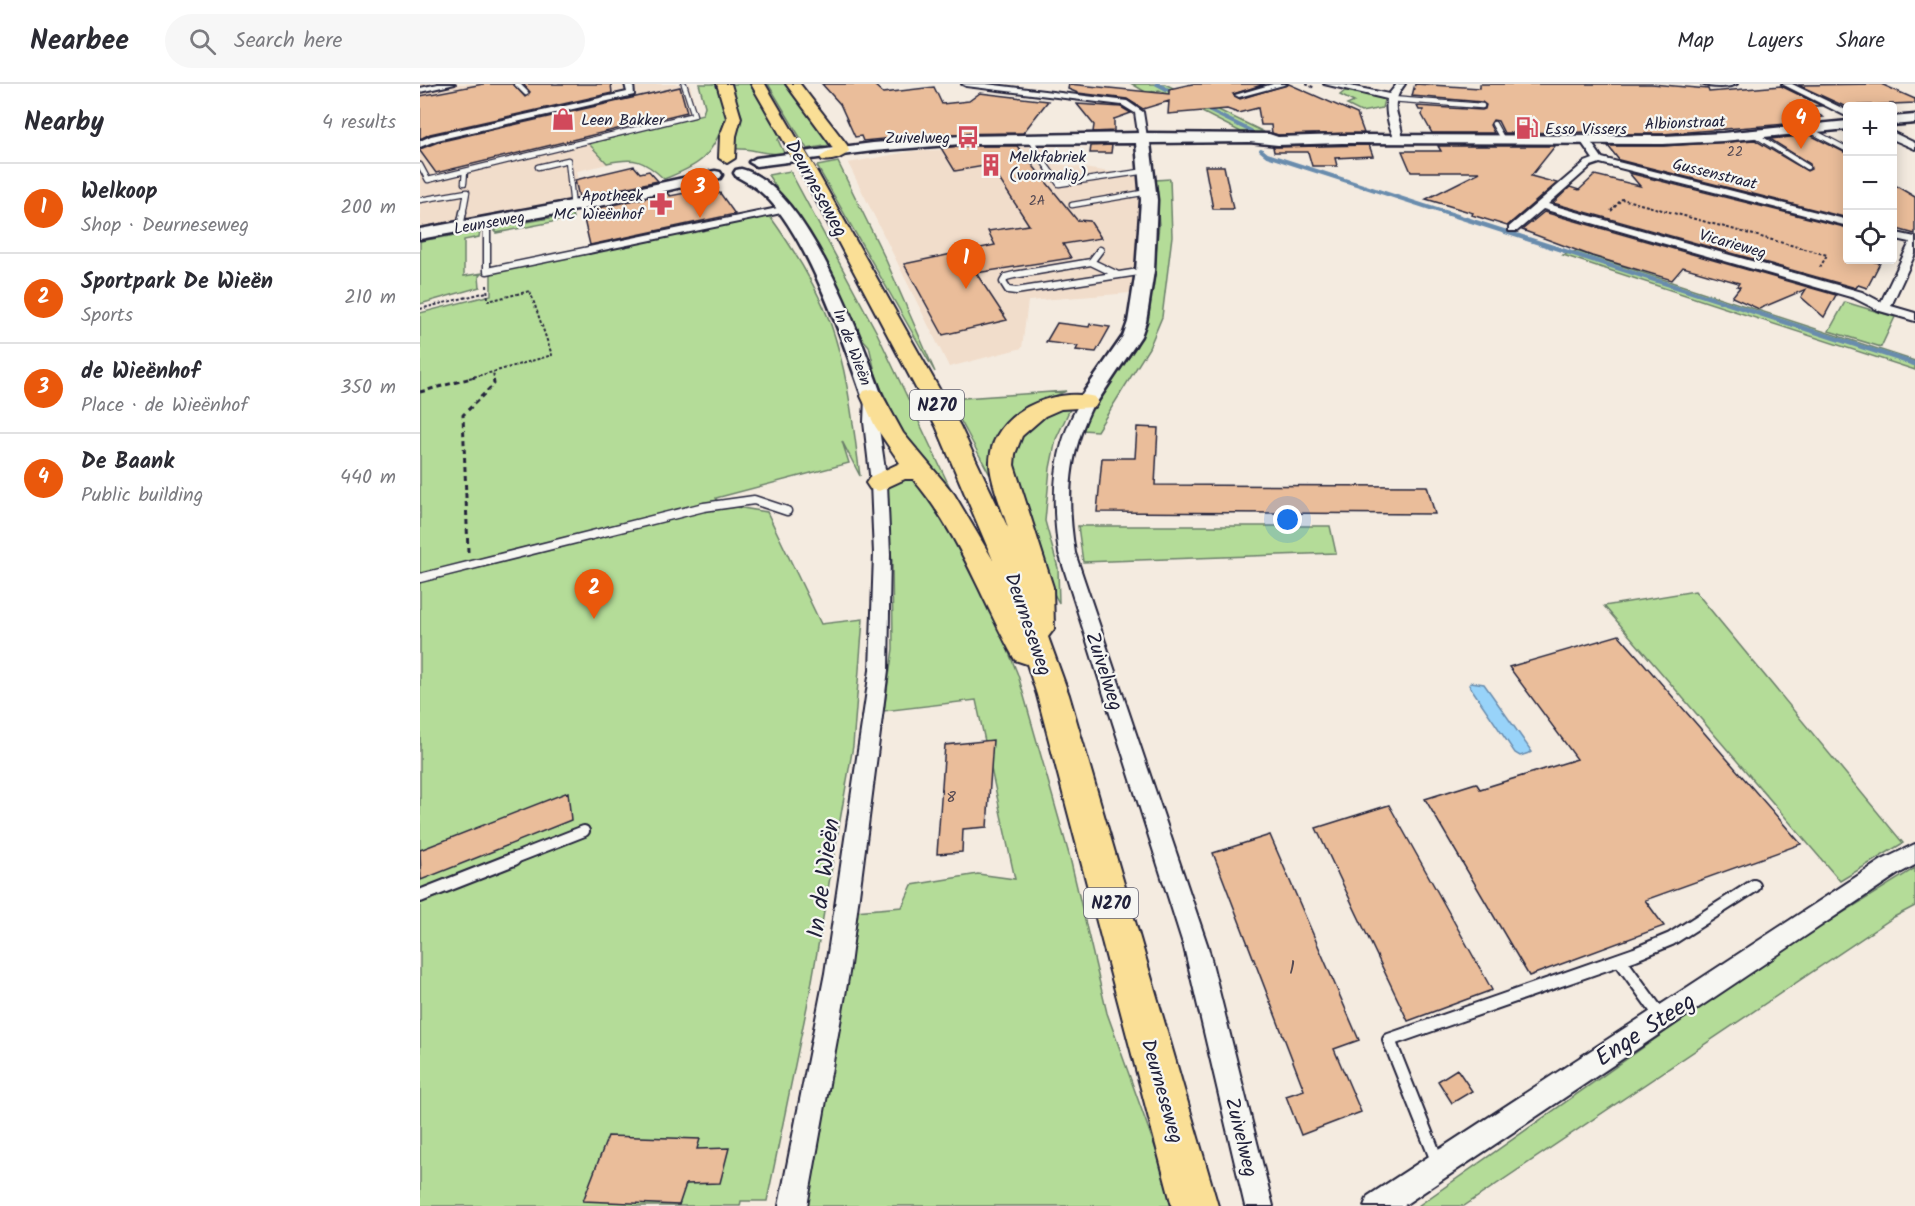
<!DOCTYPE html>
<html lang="en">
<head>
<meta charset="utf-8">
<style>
  body { margin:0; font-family:Kalam,sans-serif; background:#f7f7f7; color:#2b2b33 }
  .controls { position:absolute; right:18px; top:18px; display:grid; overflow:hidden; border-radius:6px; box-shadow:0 3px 15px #0003 }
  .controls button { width:54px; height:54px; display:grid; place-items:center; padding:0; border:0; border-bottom:2px solid #e1e1e2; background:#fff; color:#2b2b33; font:30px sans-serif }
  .you { position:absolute; left:868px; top:436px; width:21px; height:21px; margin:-15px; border:4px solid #fff; border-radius:50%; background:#1a73e8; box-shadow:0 0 0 9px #1a73e833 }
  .badge { display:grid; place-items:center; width:39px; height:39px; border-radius:50%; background:#ea580c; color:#fff; font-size:20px; font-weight:700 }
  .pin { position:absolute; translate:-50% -50px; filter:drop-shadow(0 2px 3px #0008) }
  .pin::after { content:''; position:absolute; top:32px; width:21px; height:18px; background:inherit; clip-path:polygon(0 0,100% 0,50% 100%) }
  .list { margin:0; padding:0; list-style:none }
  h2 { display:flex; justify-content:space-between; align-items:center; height:78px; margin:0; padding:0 24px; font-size:26px }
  h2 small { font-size:20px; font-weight:400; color:#7c7c81 }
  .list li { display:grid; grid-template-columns:39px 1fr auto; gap:18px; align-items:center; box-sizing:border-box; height:90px; padding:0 24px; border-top:2px solid #e1e1e2 }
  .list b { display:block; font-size:22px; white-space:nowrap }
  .list p { margin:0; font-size:20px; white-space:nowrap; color:#7c7c81 }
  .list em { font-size:20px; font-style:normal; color:#7c7c81 }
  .icon { flex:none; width:33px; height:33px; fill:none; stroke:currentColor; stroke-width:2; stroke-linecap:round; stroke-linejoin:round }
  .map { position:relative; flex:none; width:1495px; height:1122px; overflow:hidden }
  header { display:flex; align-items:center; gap:36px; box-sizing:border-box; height:84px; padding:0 30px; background:#fff; border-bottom:2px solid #e1e1e2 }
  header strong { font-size:28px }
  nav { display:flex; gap:33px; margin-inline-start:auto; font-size:21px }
  .search { width:420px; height:54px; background:#f7f7f7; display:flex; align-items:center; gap:15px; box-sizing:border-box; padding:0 21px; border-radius:33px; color:#7c7c81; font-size:22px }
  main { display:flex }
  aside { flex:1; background:#fff }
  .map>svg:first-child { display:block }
</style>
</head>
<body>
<header>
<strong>Nearbee</strong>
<div class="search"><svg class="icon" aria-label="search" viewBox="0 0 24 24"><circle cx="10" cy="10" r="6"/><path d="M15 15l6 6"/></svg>Search here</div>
<nav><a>Map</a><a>Layers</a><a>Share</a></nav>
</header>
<main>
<aside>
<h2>Nearby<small>4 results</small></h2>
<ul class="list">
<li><span class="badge">1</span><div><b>Welkoop</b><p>Shop · Deurneseweg</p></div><em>200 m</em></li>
<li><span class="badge">2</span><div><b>Sportpark De Wieën</b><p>Sports</p></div><em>210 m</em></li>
<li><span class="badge">3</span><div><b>de Wieënhof</b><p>Place · de Wieënhof</p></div><em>350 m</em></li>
<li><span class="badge">4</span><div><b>De Baank</b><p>Public building</p></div><em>440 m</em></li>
</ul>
</aside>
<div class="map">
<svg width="1495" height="1122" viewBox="0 0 1495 1122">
  <rect width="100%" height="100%" fill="#f4ebe0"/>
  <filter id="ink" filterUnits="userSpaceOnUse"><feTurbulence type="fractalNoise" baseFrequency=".0167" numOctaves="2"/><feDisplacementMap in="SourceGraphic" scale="12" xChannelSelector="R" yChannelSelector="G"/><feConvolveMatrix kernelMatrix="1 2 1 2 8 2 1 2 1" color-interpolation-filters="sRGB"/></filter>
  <g filter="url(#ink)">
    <path fill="#f1ddcb" d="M0 0H270L277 34 172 60 188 80 157 87 162 116 0 143Z
      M628 62 637 80 717 92 721 144 711 209 608 217 602 264 529 283 428 79 493 67Z"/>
    <path fill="#b4dc98" stroke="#6b7f6a" stroke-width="1.5" d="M279 0H298L308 33C288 72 288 78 244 95 224 76 215 73 187 79L169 60 283 30 285 22Z
      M309 0H332L360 53 358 56 364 69C347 72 330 63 312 65L322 32Z
      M348 0H366L410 61 387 65Z
      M712 0H745L844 48H821L739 6 727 9Z
      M925 7 960 13 964 16 962 24 941 28 927 21 934 18 920 11Z
      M418 78 465 174 515 288 397 82Z
      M370 87 456 247 542 429 491 366 457 296 449 262 434 245 368 121 348 91Z
      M750 95 752 152 742 233 729 264 677 347 662 346 677 317 717 262 729 231 739 141 735 96Z
      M152 130 153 134 76 149V146L74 147V144Z
      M349 131C373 164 395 200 410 238 428 288 433 340 440 392L422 357 429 379 296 414 301 425 316 423 347 428 401 540 443 535 433 662 390 908 347 1117H321L320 1122H0V229L71 211V189Z
      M60 147 59 153 44 156V192L62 189 59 192 60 203 0 220V157Z
      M1156 167 1495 277V286L1143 171Z
      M1425 218 1475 233 1461 263 1409 247Z
      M646 307C619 320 580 331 571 362 569 370 570 382 570 391L529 315Z
      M650 325 636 355 630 384 625 437 638 484 639 519 626 495 591 375 603 345 633 326Z
      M485 393 502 397 566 512 598 591 650 774 687 929 740 1077 752 1122H387L435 827 482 823 492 801 558 790 595 795 556 616 464 627 473 565 472 477 464 404Z
      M658 442H910L916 469 663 478Z
      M1275 507 1483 759 1420 797 1184 522Z
      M1495 784V822L1474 833 1044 1122H998L1350 874Z"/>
    <path fill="#98d3f9" stroke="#698cad" stroke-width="1.5" d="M1051 598 1064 600 1112 668 1100 672 1095 669 1049 601Z"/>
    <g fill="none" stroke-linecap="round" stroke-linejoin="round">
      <path stroke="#698cad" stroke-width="4" d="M737 0 756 10
        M782 23 831 47
        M841 66 847 71 1029 130"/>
      <path stroke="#698cad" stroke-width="4.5" d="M1024 128 1495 280"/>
    </g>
    <path fill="#eabd9a" stroke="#22223b" stroke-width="1.5" d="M63 0H93L105 13 110 8 103 0H191L192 9 10 50 0 55V12Z
      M402 0H453L463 9 514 3 522 20 549 17 560 9 628 17 603 49 514 50 443 57 441 52 435 53 420 20Z
      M649 0 749 10V5L772 0H845L813 10 820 15 869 0 937 30 944 49 858 51 852 49 851 41H841L838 24 818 29 807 25 748 30 749 17 723 25 707 15 658 9 648 5Z
      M995 0 1060 4V0H1232L1288 5 1289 8 1361 2 1402 22H1382L1403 33 1386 35 1391 38 1243 50H1178L1177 48 1084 49 1078 37 1073 36 1070 41 1074 49H1012L1002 31 1003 26H999L997 22 1062 26 1065 25 1066 21 1062 18 992 12Z
      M1461 0 1495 15V19L1424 22 1378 1Z
      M260 3 267 28 16 89 0 67V65L18 58Z
      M657 20 701 23 711 29 694 35V47L673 48 674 41Z
      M1390 51 1428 70V134L1199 76 1188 62H1243L1335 56 1387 87 1391 85 1390 80 1350 55Z
      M692 61 691 69H670L671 62Z
      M949 61 953 72 915 74 917 82H892L888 68H854L853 63Z
      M541 62H597L657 136 670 137 681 154 643 160 651 174 556 189 587 236 523 251 484 180 575 161 568 147 609 141 570 81 535 87 521 64Z
      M1018 62H1135L1111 92 1137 99 1087 142 1052 131 1053 129 1006 115 1060 88H991L982 67H1021Z
      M214 82 220 89 229 87 238 97 159 113 155 96Z
      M785 82H804L813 125H793Z
      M1209 89 1428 144V176H1447L1460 179 1447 204 1438 201 1436 204 1133 119 1150 103 1159 106 1175 91 1220 102Z
      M1473 100 1495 113V150L1473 144Z
      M291 104 295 109H300L315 130 170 161 162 127 247 109 250 112Z
      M1124 128 1416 211 1404 233 1381 213 1386 205 1339 225 1312 213 1320 203 1317 202 1319 199 1263 183 1252 196 1172 172 1102 146Z
      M637 239 669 243 670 240 690 243 676 268 656 266 658 262 626 258Z
      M717 343 738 344 735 401 1007 402 1015 430 677 428 682 374H715Z
      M1199 551 1381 760 1225 816 1244 842 1109 892 1005 715 1056 699 1060 705 1157 675 1089 583Z
      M573 656 567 743 543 745 542 768 517 770 525 661Z
      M148 708 151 736 1 796 0 766Z
      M969 721 1072 906 988 937 896 744Z
      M850 751 939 956 914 965 941 1028 881 1051 866 1012 884 1006 793 769Z
      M1037 985 1052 1007 1032 1019 1018 997Z
      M188 1052 280 1055 277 1065 309 1064 300 1099 266 1100 259 1121 163 1117Z"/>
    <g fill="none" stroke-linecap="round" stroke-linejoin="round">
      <g stroke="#22223b" stroke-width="7">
        <path id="lane-far4" d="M97 0 106 9
          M971 15 1062 22
          M1074 40 1083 56
          M1388 45 1428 66
          M1334 50 1387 83
          M612 55 618 70 639 100 726 87
          M0 81 8 96 274 31 264 0
          M118 83 148 76 153 123
          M44 99 45 87
          M0 116 47 108 43 130
          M652 121 728 108"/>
      </g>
      <g stroke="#22223b" stroke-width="9">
        <path id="lane-far3" d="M67 138V187L169 166
          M40 143 43 128
          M671 178 680 166
          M698 191 671 178 594 191 586 193 583 198 588 206 596 207 725 187"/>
      </g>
      <g stroke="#22223b" stroke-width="11">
        <path id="lane-far2" d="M0 494 284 423 334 416 367 427"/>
      </g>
      <g stroke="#22223b" stroke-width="14">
        <path id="lane-far1" d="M90 776 164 747"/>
      </g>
      <g stroke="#22223b" stroke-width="16">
        <path id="lane" d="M0 812 94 775
          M1200 876 1242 934
          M1018 1079 969 956 1215 870 1251 855 1334 802"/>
      </g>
      <g stroke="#22223b" stroke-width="4">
        <path id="street" d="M18 0H35L0 8V4Z
          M205 0H213L214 11 17 56 0 63V57L11 52 207 8Z
          M542 0H566L707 17 723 28 727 53 719 55 715 29 702 21 546 2Z
          M853 0H867L819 13 815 11Z
          M904 0H920L969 10 977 0H985C965 26 984 33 982 57H976C969 44 965 29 967 15Z
          M1282 0H1317C1309 4 1290 4 1282 0Z
          M1362 0H1372L1428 27V33Z
          M1472 48 1495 59V65L1472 55Z
          M1165 53 1168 54 1182 74 1428 136V142L1180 79 1171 82 1128 120 1442 208 1461 218 1490 158 1472 154V148L1495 153V170L1471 222 1495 229V237L1460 227 1434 214 1123 125 1097 147H1089V143L1165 78 1173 75 1160 56Z
          M367 122 372 125 371 127 169 169 163 166 169 163Z
          M452 308 459 312 458 338 467 399 470 470 468 586 429 889 387 1122H359L405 889 450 586 454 470 451 399 444 338 445 312Z
          M667 314 674 318C648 371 646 412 655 469L788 863 853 1122H825L764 863 639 469C631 415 632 362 662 315Z
          M1495 760V781L1478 790 983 1122H944L948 1112 1462 776Z"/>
      </g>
      <g stroke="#22223b" stroke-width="5">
        <path id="secondary" d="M1495 31V39L1472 41V33Z
          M1428 37V45L1303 57 1243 60 922 59 858 61 829 58 730 59 737 116 734 187 726 238 721 252 677 318 674 322 667 324 660 322 657 318 703 252 708 238 716 187 721 116 716 59 541 60 453 67 336 82 329 78 336 74 453 59 541 52 722 49 849 50 858 53 922 51 1243 52 1303 49Z
          M321 85C386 101 441 254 462 312L459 316H445L442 312C423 257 383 138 336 104 330 99 322 96 316 92L314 89 316 86Z
          M295 87 300 88 302 91 300 94 190 120 0 155V145L190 110Z"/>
      </g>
      <g stroke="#22223b" stroke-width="4">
        <path id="primary" d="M297 0H311L321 34 316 52 315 74 307 79 299 74 300 52 307 34Z
          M331 0H345L382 63 379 66H369Z
          M366 0H380L427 61 429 67C423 74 411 78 402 76L400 73 413 65 411 61Z
          M389 83 397 88 540 342 588 444C583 426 569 395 570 377 572 328 633 303 675 313L678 318 675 323 641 325 625 332 602 352 595 370 594 381 633 503 634 545 628 553 649 611 798 1122H752L617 611 607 580 595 576C561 515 539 449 493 395H485L459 407 450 405 446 399 450 393 480 379 455 342 441 312 444 307 452 305 460 307 483 349 534 410 573 476 516 342 381 88Z"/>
      </g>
      <path stroke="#22223b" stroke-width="2" stroke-dasharray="3 2" stroke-linecap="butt" d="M886 0 895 4
        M1191 127 1202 115 1407 171 1399 185
        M67 201 68 217 110 207 132 271 73 288 74 294
        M0 225 67 208
        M49 294 73 288"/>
      <path stroke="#22223b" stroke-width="3" stroke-dasharray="5 4" stroke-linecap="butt" d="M0 308 55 293
        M48 468 43 331 74 300 73 293"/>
      <use href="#lane-far4" stroke="#f6f6f2" stroke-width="4.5"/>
      <use href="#lane-far3" stroke="#f6f6f2" stroke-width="6"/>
      <use href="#lane-far2" stroke="#f6f6f2" stroke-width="8"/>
      <use href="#lane-far1" stroke="#f6f6f2" stroke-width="10"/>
      <use href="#lane" stroke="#f6f6f2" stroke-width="12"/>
      <use href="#street" fill="#f6f6f2" fill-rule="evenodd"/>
      <use href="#secondary" fill="#f6f6f2" fill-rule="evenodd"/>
      <use href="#primary" fill="#fadf96" fill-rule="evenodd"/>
      <g stroke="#22223b" stroke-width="17" stroke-linecap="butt">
        <path id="primary-bridge" d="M374 63 389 88"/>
      </g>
      <use href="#primary-bridge" stroke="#fadf96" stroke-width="15"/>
    </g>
  </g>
  <defs>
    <g id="shop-bare" transform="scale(1.8)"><path d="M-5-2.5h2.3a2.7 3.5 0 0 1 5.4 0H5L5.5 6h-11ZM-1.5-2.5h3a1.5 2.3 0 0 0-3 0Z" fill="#d1495b" stroke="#f6f6f2" stroke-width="2.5" paint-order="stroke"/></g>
    <g id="fuel-bare" transform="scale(1.8)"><path d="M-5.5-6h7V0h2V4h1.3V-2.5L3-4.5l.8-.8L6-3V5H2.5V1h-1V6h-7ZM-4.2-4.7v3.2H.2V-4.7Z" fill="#d1495b" stroke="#f6f6f2" stroke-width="2.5" paint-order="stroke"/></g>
    <g id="bus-bare" transform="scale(1.8)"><path d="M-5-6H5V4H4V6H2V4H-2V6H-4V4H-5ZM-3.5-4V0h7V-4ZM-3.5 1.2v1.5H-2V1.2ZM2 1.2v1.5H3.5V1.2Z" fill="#d1495b" stroke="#f6f6f2" stroke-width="2.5" paint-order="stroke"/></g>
    <g id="building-bare" transform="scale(1.8)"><path d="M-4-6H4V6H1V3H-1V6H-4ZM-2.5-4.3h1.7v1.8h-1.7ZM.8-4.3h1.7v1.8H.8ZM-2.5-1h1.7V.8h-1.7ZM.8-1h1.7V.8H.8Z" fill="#d1495b" stroke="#f6f6f2" stroke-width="2.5" paint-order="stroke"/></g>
    <g id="pharmacy-bare" transform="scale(1.8)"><path d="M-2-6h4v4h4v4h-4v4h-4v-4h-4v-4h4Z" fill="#d1495b" stroke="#f6f6f2" stroke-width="2.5" paint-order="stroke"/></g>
  </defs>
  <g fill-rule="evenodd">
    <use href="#shop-bare" x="143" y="35"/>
    <use href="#fuel-bare" x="1107" y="44"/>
    <use href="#bus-bare" x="548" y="53"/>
    <use href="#building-bare" x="571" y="81"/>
    <use href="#pharmacy-bare" x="241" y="120"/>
  </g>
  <g text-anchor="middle" stroke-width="4.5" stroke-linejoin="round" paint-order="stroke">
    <g font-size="14" fill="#544953">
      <text x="1315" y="72">22</text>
      <text x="617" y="121">2A</text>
    </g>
    <g font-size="16" fill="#22223b" stroke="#f6f6f2" text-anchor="start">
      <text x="161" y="41">Leen Bakker</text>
      <text x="1125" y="50">Esso Vissers</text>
      <text x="530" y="59" text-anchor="end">Zuivelweg</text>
      <text x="589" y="78">Melkfabriek<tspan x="589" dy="18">(voormalig)</tspan></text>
      <text x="223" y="117" text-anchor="end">Apotheek<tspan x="223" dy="18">MC Wieënhof</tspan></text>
    </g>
    <g font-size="16" fill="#22223b" stroke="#f6f6f2">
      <text transform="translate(1265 38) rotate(-2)" y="6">Albionstraat</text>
      <text transform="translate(1295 89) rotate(14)" y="6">Gussenstraat</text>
      <text transform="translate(69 138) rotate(-10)" y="6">Leunseweg</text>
      <text transform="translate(1313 159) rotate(16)" y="6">Vicarieweg</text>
      <text transform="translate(433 263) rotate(69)" y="6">In de Wieën</text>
    </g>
    <g font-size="16" fill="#544953">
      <text x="531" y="718">8</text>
    </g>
    <g fill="#f6f6f2" stroke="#626272" stroke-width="1.5">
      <rect x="490" y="306" width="54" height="30" rx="4.5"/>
      <rect x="664" y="804" width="54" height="30" rx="4.5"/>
    </g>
    <g font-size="18" font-weight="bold" fill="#22223b">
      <text x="517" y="327">N270</text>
      <text x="691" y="825">N270</text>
    </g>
    <g font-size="20" fill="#22223b" stroke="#f6f6f2">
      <text transform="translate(397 104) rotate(61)" y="7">Deurneseweg</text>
      <text transform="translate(609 540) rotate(71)" y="7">Deurneseweg</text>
      <text transform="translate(685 587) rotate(72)" y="7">Zuivelweg</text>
      <text transform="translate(743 1007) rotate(74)" y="7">Deurneseweg</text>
      <text transform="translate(822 1053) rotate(76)" y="7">Zuivelweg</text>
    </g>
    <g font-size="20" fill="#544953">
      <text x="872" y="890">1</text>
    </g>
    <g font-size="24" fill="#22223b" stroke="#f6f6f2">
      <text transform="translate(403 794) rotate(-82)" y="8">In de Wieën</text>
      <text transform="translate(1225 945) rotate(-33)" y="8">Enge Steeg</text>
    </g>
  </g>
</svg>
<div class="controls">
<button>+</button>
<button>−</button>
<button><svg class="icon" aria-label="locate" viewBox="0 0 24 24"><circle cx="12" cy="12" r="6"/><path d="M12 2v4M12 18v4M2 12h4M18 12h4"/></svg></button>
</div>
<div class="you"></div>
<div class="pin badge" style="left:546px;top:205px">1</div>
<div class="pin badge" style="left:174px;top:535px">2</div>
<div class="pin badge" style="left:280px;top:134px">3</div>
<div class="pin badge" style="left:1381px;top:65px">4</div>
</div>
</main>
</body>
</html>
